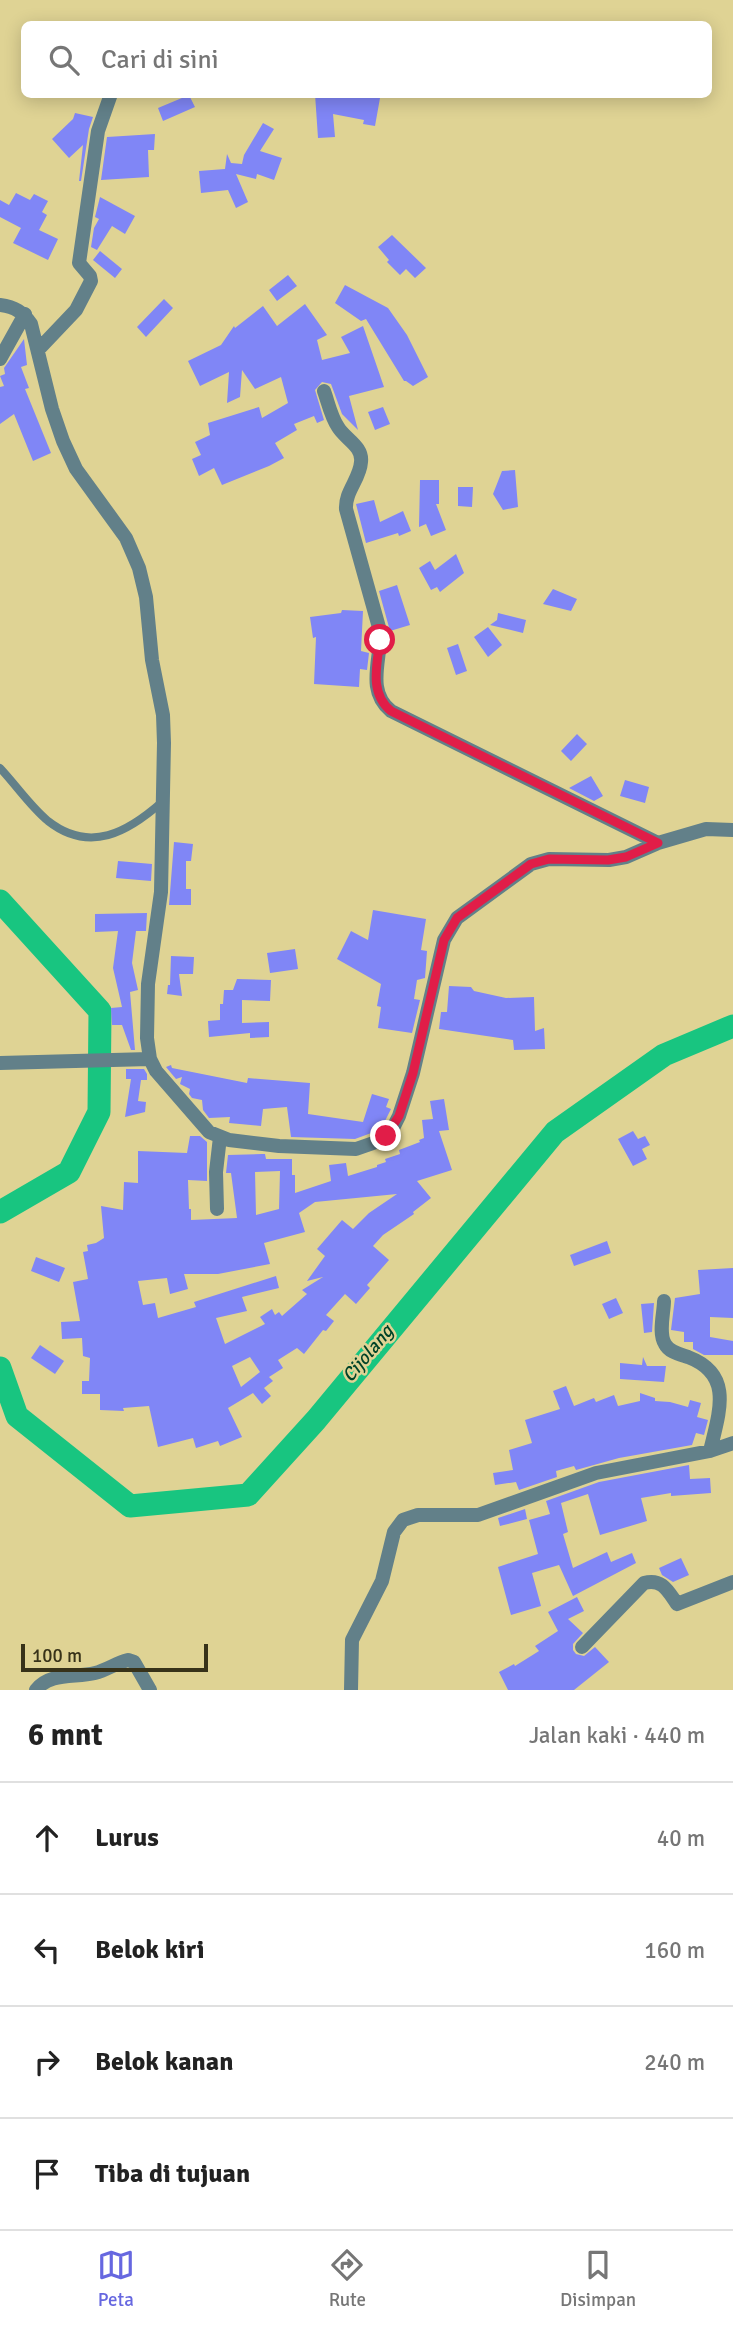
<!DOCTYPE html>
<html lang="id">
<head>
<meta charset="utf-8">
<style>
  body { margin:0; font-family:Signika,sans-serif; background:#f6f6f6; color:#222 }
  .scale { position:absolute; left:21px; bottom:18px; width:187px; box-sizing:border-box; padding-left:7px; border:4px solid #373219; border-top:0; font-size:19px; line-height:24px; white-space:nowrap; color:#373219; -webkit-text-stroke:5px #dfd394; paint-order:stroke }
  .stop { position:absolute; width:21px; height:21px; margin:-16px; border:5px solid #e11d48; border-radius:50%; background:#fff }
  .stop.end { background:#e11d48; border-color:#fff; box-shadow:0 2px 7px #0008 }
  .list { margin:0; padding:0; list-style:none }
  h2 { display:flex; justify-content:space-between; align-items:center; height:91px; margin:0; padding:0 28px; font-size:30px }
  h2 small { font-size:23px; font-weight:400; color:#767676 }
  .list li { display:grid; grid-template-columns:46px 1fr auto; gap:21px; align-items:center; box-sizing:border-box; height:112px; padding:0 28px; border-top:2px solid #e0e0e0 }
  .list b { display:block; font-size:26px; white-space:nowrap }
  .list em { font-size:23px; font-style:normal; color:#767676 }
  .icon { flex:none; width:38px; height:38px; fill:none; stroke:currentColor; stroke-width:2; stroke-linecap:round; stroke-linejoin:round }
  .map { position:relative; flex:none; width:733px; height:1690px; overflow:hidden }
  .search { position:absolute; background:#fff; box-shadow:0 4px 18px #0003; left:21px; right:21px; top:21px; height:77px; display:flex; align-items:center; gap:18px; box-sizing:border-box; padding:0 24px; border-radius:10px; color:#767676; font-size:26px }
  .sheet { height:539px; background:#fff }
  nav { display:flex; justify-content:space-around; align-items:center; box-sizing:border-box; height:98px; border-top:2px solid #e0e0e0; background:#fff; font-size:19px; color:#767676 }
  nav a { display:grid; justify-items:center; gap:4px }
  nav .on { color:#6667e0 }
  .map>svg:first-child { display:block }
</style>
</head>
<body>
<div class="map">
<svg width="733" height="1690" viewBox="0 0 733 1690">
  <rect width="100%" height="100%" fill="#dfd394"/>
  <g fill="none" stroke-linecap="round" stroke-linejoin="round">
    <path stroke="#18c580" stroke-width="23" d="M0 901 100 1011 99 1112 69 1172 0 1212
      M0 1368 17 1416 130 1506 248 1495 316 1420 555 1132 664 1055 733 1026"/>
  </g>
  <path fill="#8086f6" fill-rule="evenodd" d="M315 94H363L380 98 375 126 363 124 364 120 333 114 335 137 318 138Z
    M189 95 195 107 163 121 158 108Z
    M75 113 93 117 89 129 81 181H79L83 145 69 158 52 139 73 119Z
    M263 123 274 129 260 151 282 158 274 180 257 174 256 179 236 174 248 202 236 208 228 190 201 193 199 171 225 169 227 154 231 163 242 164 244 155Z
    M155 134 154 150H148L149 177 101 180 107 137Z
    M16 193 30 200 34 194 48 201 42 212 47 215 39 230 58 239 48 260 13 243 21 228 0 217V200L9 205Z
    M100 197 135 216 125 234 112 226 97 250 91 247 94 228 99 219 95 217Z
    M392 235 426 268 415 278 406 269 400 275 387 262 389 260 378 247Z
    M100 251 122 269 115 278 93 260Z
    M288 275 297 286 277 301 269 290Z
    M345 285 388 308 407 335 428 377 413 386 406 381H404L366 319 361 321 335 303Z
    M164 299 173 308 146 337 137 327Z
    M305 304 327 335 317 340 322 360 350 353 341 337 363 326 384 387 349 396 358 430 342 414 331 384 322 382 315 390 324 420 317 423 314 416 294 424 297 430 275 443 284 458 269 466 222 485 214 468 199 476 192 459 201 455 195 442 210 435 208 423 259 407 262 418 288 403 281 377 255 389 242 370 240 397 227 403 229 372 200 386 188 361 221 345 234 326 235 328 263 306 277 326Z
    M24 339 27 365 21 367 29 388 25 389 51 453 33 461 14 414 0 424V387L4 386 0 376 5 374 4 368Z
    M383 407 390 424 375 430 368 412Z
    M515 470 518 507 503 510 493 494 502 471Z
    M420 480H439V504H436L446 530 431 536 426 524 419 527Z
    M458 487H473L472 507 458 506Z
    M374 500 380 522 403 511 411 531 399 536 398 533 366 543 356 504Z
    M456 554 464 573 440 592 437 587 431 590 419 568 430 561 435 570Z
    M397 585 410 625 390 631 379 591Z
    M553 589 577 599 571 611 543 604Z
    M342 610 363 611 361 651 369 653 367 670 360 669 359 687 314 684 316 637 313 638 310 617 341 613Z
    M498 613 526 620 523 633 490 625 497 620Z
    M488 627 502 645 488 657 474 637Z
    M458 644 467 671 456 675 447 648Z
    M577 734 587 744 571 761 561 751Z
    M591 776 603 796 594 801 569 788Z
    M625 780 649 787 645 803 620 796Z
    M174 842 193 844 191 861H186V889H191V905H169Z
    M118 861 152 864 151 881 116 878Z
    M373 910 426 919 421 950 427 951 425 978 417 980 414 999 420 1000 412 1033 378 1028 381 1007 377 1006 381 984 337 959 351 931 368 940Z
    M147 913 146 931H136L132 963 138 990 130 992 135 1050H131L122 1025H112L111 1008 122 1007 113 968 118 931 95 932V914Z
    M295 949 298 969 270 973 267 953Z
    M171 956 194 957 193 974H179L182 996 167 994 168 985H170Z
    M237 979 271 980 270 1001 242 1000V1023L269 1022V1037L250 1038V1033L209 1037 208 1021 220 1020V1004H223L224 990H233Z
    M449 986 471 987 474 991 506 998 534 997 535 1031 544 1028 545 1049 514 1050 513 1040 439 1029 441 1012H447Z
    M171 1065 172 1068 247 1083 248 1078 310 1083 308 1114 363 1122 372 1094 389 1099 386 1107 391 1109 383 1125 374 1132 355 1139 291 1137 287 1107 263 1109 261 1126 229 1123 230 1117 209 1118 203 1110 202 1100 192 1098 189 1094 190 1089 180 1084 182 1077 176 1079 166 1067Z
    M126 1069H144L147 1074V1080H141L138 1101 146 1102 145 1112 125 1117 131 1079H126Z
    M444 1099 449 1130 439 1131 452 1170 417 1181 431 1198 413 1212 414 1214 383 1235 373 1246 389 1260 367 1285 370 1288 356 1304 345 1294 326 1315 334 1321 326 1331 323 1330 304 1354 297 1348 278 1360 283 1368 269 1377 273 1381 264 1388 271 1396 262 1404 253 1393 228 1408 242 1437 220 1446 218 1441 196 1448 193 1438 158 1447 149 1406 123 1408 124 1411 100 1410V1394H82V1381H89L90 1358 83 1356 82 1338 62 1339 61 1322 80 1321 73 1282 88 1279 83 1252 88 1251 87 1245 96 1243 104 1238 101 1206 123 1210 124 1182 138 1183V1151L187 1153 190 1136H200L207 1142V1181L188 1180 189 1209H191V1220L237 1218 231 1173H226L228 1155 262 1154H265L266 1159H292V1175H295V1193L331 1181 329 1165 346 1163 348 1176 377 1167V1165L386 1162 385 1159 400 1154 399 1150 420 1142 419 1140 424 1138 422 1120 433 1119 430 1101ZM280 1171 279 1209 256 1215 255 1172ZM397 1194 369 1213 353 1229 342 1220 317 1249 325 1256 307 1281 323 1277 302 1290 307 1294 282 1316 279 1312 275 1315 272 1309 260 1317 265 1324 225 1344 216 1318 247 1311 242 1297 279 1288 276 1276 194 1302 196 1307 158 1318 155 1303 143 1305 138 1281 167 1278 170 1294 188 1289 184 1274H218L270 1264 264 1243 305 1232 299 1213 315 1202ZM250 1357 260 1372 241 1387 232 1366Z
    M633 1131 638 1139 645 1136 650 1145 642 1149 647 1159 633 1166 618 1139Z
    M607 1241 611 1253 574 1266 570 1255Z
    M36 1257 65 1268 59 1282 31 1271Z
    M733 1268V1318L710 1317V1337L733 1341V1355H704L693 1349V1342H684V1332L671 1330 675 1298 700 1294 698 1270Z
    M616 1298 623 1313 609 1319 602 1304Z
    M654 1303 652 1332 644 1333 641 1304Z
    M40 1345 64 1361 55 1374 31 1358Z
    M643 1357 647 1366H666L664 1382 620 1379V1363L642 1365Z
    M566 1386 574 1406 594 1398 596 1402 614 1395 618 1406 640 1401V1393L655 1398V1401L670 1402 688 1407 690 1400 701 1403 697 1417 708 1420 704 1435 696 1433 692 1445 619 1458 576 1470 574 1466 556 1471 557 1477 519 1490 516 1482 495 1485 493 1473 513 1470 509 1450 532 1443 525 1420 560 1409 553 1391Z
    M689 1465 690 1479 710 1478 711 1493 671 1496V1493L641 1498 647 1521 600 1535 588 1494 561 1503 568 1532 563 1534 573 1568 607 1552 611 1562 632 1553 636 1563 573 1596 559 1565 532 1573 541 1606 511 1615 498 1567 538 1554 529 1520 550 1514 546 1501 599 1482Z
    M525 1509 527 1519 500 1526 498 1518Z
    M681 1558 689 1575 673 1582 662 1575 659 1568Z
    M577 1597 584 1611 568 1619 583 1633 573 1644V1650L576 1654 584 1656 595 1647 609 1662 574 1690H508L499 1672 514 1664 515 1666 539 1651 535 1646 558 1631 548 1612Z"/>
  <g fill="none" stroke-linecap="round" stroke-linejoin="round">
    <path stroke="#628089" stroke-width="8" d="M0 768C16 785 30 806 48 821 90 854 128 832 162 802"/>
    <path stroke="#628089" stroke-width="14" d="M0 305C15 307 23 312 31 324L52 409 63 441 76 469 126 538 139 568 146 597 152 660 163 715 164 743 161 892 148 984 147 1038 150 1059 156 1071 209 1132 229 1140 279 1146 356 1149 379 1141 392 1130 399 1116 413 1073 444 940 457 918 531 864 549 859 609 860 626 857 658 843 706 829 733 830
      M38 350 76 310 91 281 90 276 79 263 98 131 111 94
      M0 359 25 314
      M324 391C328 402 331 417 338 427 345 439 363 446 361 462 360 479 345 491 346 509L380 631C382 658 365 690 391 711L658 843
      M0 1063 150 1059
      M217 1209 216 1172 220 1137
      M664 1301C664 1313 658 1333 665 1344 669 1352 679 1354 688 1357 733 1374 720 1410 710 1451
      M582 1647 644 1583C662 1578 668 1591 677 1604L733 1582
      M36 1690C50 1672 75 1678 95 1673 107 1670 116 1663 128 1660L134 1662 150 1690
      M351 1690 352 1640 382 1581 394 1532 403 1520 418 1515H478L596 1473 710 1451 733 1443"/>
  </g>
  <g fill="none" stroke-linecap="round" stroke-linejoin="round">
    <path stroke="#e11d48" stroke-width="9" d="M380 640C377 665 369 693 391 711L658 843 626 857 608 860 549 859 531 864 457 918 444 940 413 1073 399 1116 386 1136"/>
  </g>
  <g text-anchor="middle" stroke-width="5" stroke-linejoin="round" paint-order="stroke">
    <g font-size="19" font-style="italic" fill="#004328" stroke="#dfd394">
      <text transform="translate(367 1353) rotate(-50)" y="7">Cijolang</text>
    </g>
  </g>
</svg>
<div class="scale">100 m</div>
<div class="stop" style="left:380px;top:640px"></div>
<div class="stop end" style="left:386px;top:1136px"></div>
<div class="search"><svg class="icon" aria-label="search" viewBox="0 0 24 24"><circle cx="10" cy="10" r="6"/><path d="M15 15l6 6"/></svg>Cari di sini</div>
</div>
<section class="sheet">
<h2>6 mnt<small>Jalan kaki · 440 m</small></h2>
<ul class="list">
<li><svg class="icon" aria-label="ahead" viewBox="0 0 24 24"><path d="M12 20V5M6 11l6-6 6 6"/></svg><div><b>Lurus</b></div><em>40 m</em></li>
<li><svg class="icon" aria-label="left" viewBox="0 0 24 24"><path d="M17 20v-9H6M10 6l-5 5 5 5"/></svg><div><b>Belok kiri</b></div><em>160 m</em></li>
<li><svg class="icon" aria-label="right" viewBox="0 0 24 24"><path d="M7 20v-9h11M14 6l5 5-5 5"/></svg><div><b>Belok kanan</b></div><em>240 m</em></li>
<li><svg class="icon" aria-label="arrive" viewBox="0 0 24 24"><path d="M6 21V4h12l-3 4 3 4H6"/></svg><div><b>Tiba di tujuan</b></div></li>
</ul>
</section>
<nav>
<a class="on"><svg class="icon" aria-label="map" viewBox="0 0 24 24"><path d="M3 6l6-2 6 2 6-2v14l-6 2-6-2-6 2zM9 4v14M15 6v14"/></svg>Peta</a>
<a><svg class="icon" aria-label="directions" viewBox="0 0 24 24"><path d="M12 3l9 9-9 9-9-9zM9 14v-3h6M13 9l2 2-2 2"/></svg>Rute</a>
<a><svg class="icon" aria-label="saved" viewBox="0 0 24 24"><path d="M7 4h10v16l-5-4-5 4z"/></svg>Disimpan</a>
</nav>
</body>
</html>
